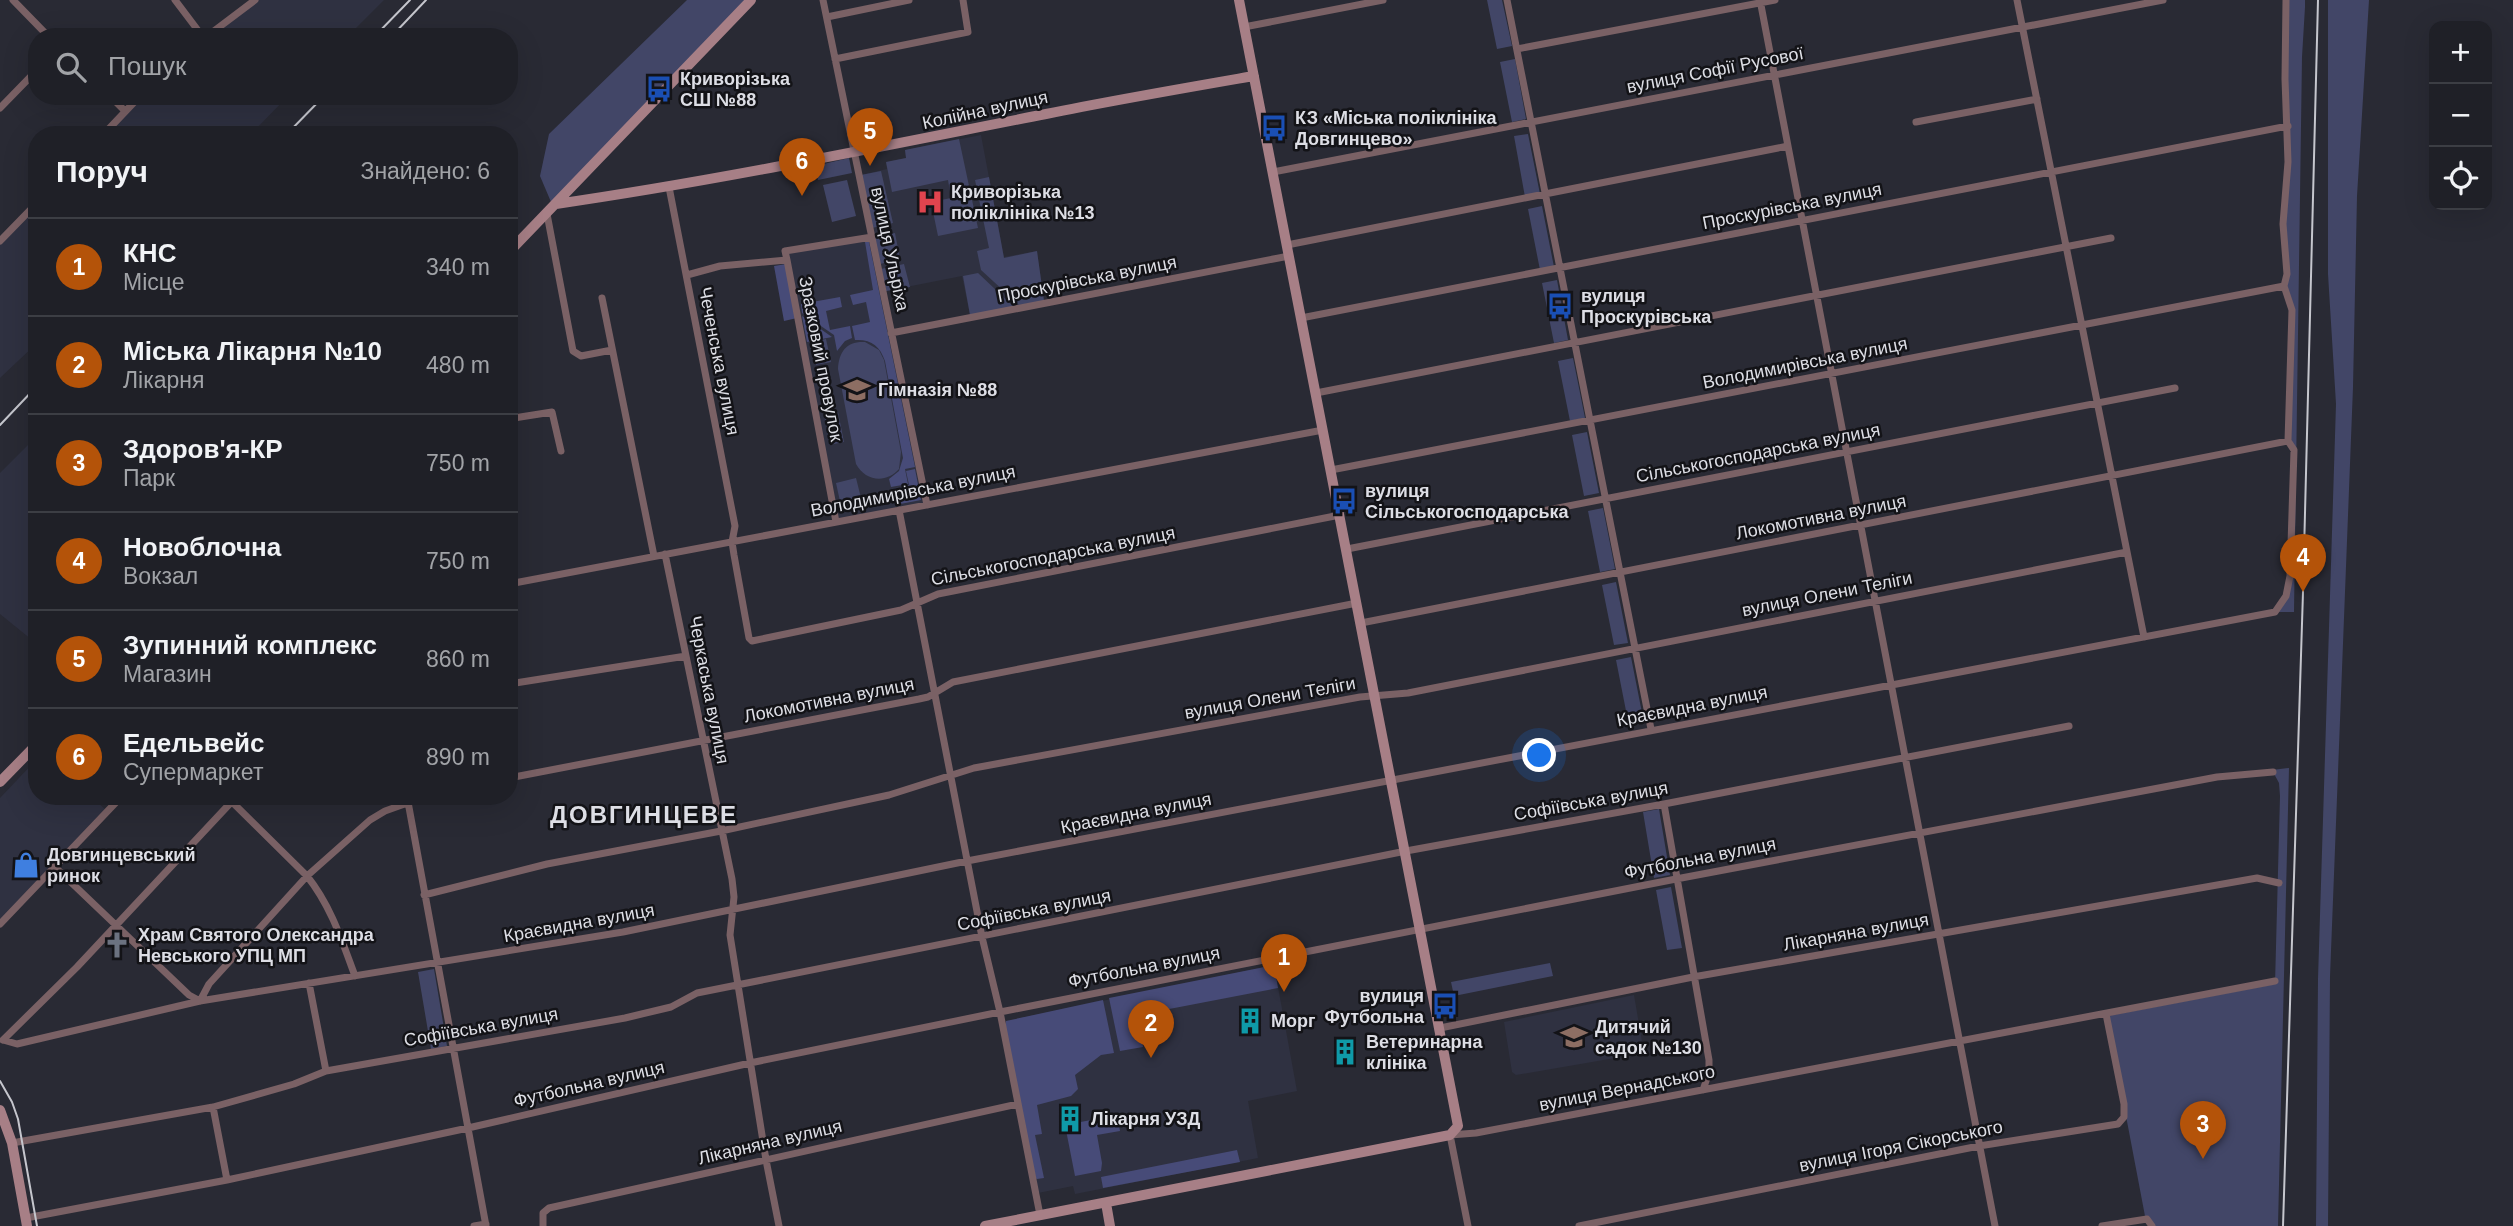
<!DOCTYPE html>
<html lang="uk">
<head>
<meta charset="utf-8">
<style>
  body { margin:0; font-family:Helvetica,sans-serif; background:#27282f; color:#f1f3f6 }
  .controls { position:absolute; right:21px; top:21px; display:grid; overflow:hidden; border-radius:14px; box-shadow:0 7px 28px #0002 }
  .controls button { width:63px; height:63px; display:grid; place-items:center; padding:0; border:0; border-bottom:2px solid #3c3e44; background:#1f2027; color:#f1f3f6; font:35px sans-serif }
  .you { position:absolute; left:1540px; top:756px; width:24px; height:24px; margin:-18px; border:5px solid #fff; border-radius:50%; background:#1a73e8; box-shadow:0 0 0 10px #1a73e833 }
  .badge { display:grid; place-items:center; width:46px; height:46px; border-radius:50%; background:#b45309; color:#fff; font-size:23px; font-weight:700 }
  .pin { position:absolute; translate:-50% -58px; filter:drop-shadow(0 2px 4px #0008) }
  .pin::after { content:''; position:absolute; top:37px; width:24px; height:21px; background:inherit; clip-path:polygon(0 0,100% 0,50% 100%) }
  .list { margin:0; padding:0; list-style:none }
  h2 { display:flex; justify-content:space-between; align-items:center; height:91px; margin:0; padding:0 28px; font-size:30px }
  h2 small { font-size:23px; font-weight:400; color:#a1a3a7 }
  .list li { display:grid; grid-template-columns:46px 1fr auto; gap:21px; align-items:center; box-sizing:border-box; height:98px; padding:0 28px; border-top:2px solid #3c3e44 }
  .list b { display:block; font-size:26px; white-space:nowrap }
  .list p { margin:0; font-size:23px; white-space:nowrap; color:#a1a3a7 }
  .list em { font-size:23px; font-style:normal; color:#a1a3a7 }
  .icon { flex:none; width:38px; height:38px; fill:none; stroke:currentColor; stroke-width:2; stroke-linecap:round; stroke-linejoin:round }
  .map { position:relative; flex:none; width:2513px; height:1226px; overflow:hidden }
  .search { position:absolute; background:#1f2027; box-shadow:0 7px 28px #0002; left:28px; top:28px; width:490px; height:77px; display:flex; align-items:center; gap:18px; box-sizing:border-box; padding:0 24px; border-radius:28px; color:#a1a3a7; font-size:26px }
  .panel { position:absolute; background:#1f2027; box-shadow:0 7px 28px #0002; left:28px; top:126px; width:490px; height:679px; border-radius:28px }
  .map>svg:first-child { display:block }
</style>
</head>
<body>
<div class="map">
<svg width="2513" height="1226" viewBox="0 0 2513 1226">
  <rect width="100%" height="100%" fill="#292a34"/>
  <path fill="#2f3141" d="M255 0H384L347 37H206Z
    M140 96H288L250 135H103Z
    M981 135 1004 257 1037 251 1044 301 970 315 962 276 886 291 861 175 887 169 886 162 906 158 905 150Z
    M37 203V343L0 378V241Z
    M872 237 927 505 836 522 785 251Z
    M37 436V644L0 614V473Z
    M37 759V796H90L105 809 0 920V798Z
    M1274 965 1297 1091 1248 1101 1258 1158 1075 1194 1073 1186 1038 1193 1006 1021Z
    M1634 995 1644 1053 1516 1075 1512 1072 1504 1022Z"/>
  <path fill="#424667" d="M687 0H752L554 209 540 176 549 134Z
    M1487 0H1502L1512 46 1497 49Z
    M2288 0H2305V7L2302 57 2294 612H2275L2286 596 2290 576 2292 327 2284 286V254Z
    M2328 0H2369L2357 196 2353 387 2330 977 2328 1226H2316L2318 979 2336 404 2328 274Z
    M1515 59 1526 119 1512 122 1500 62Z
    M1528 134 1540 194 1525 197 1514 136Z
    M959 139 978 228 938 236 931 202 951 198 948 180 892 192 886 162 906 158 905 150Z
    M849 158 852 173 818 180 815 166Z
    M881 171 893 223 872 228 861 175Z
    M989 177 1004 258 1037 251 1044 301 1019 305 981 270 977 251 989 248 975 180Z
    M847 180 856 216 832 222 823 185Z
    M1542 206 1554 267 1540 270 1528 209Z
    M895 233 900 259 880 264 874 237Z
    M904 264 910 287 886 291 881 269Z
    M978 273 1014 307 970 315 963 276Z
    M1557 280 1568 340 1554 343 1542 283Z
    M826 339 831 362 816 365 812 342Z
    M865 342 879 350 884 360 901 452 899 469C886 484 865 481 856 464L838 369C839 351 847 341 865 342Z
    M1573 358 1585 418 1570 421 1558 361Z
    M838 412 844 442 829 445 824 414Z
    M1587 432 1599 493 1584 496 1572 435Z
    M856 478 862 502 841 506 836 483Z
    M1603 508 1615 569 1600 572 1588 511Z
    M1616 582 1628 643 1614 645 1602 585Z
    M1631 657 1643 718 1628 721 1616 660Z
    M2289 768 2278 1226H2153L2145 1216 2107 1016 2275 984 2280 796 2279 783 2272 770Z
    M1659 809 1670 875 1654 878 1643 812Z
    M1671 887 1682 948 1667 950 1656 890Z
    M1550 963 1553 976 1454 996 1451 982Z
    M434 969 447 1046 431 1049 418 972Z"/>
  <path fill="#474b78" d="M865 242H869L915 467 905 469 908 484 891 487 889 479 899 471 903 458 885 361C880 346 871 339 855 340L852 326 870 322 866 302 853 305 850 295 873 290Z
    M786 264 797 318 784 321 774 266Z
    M840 297 842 307 826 311 830 330 850 326 852 338 845 341 837 351 834 335 802 313 801 304Z
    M802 316 832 337 807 342Z
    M915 469 921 500 895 505 892 489 909 485 906 471Z
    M1274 965 1278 988 1138 1015 1143 1047 1120 1051 1109 998Z
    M1103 1000 1114 1053 1101 1055 1075 1075 1078 1089 1071 1096 1037 1105 1042 1134 1035 1135 1044 1178 1037 1179 1035 1178 1005 1026 1006 1021Z
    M1117 1115 1120 1131 1097 1135 1102 1163 1101 1171 1075 1176 1065 1125Z
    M1237 1150 1240 1162 1103 1188 1101 1177Z"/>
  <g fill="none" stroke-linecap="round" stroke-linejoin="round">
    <path stroke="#7a6165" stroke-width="7" d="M13 0 49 37
      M175 0 203 37
      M823 0 927 505
      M1507 0 1651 729
      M1760 0 1995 1226
      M2017 0 2144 637
      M827 17 909 0
      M1244 27 1383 0
      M206 37 255 0
      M1517 49 1775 0
      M835 59 968 32 963 0
      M110 96 125 111
      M0 108 37 70
      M1916 122 2037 99
      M103 135 140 96
      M1273 172 2163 0
      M669 187 735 526 732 542 734 555 749 638 752 641 901 610 938 594 1340 515
      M547 214 573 351 581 356 612 350
      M0 241 37 203
      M1287 245 1788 146
      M787 260 785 251 872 237
      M687 275 720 266 787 260 836 522
      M602 298 654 556
      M1301 318 2288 126
      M891 333 1289 256
      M1316 393 2111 238
      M509 411 514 418 552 412 561 451
      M1331 470 2284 286
      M899 510 982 937 1000 1012 1040 1215
      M1347 549 2175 388
      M665 554 732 879 734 897 730 935 766 1160 779 1226
      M509 584 1323 430
      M1361 623 2288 441
      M509 684 686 656
      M509 778 919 699 928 697 953 682 1357 603
      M226 796 307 876C331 906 342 941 355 976
      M408 802 486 1226
      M1664 804 1709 1060V1072L1703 1090
      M55 867 189 995 200 1001 209 984 307 876 370 820 385 811 427 796
      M424 895 547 864 721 831 889 795 974 768 1360 697 1408 693 2127 552
      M0 924 122 796
      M309 983 326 1071
      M1440 1028 1693 977 2257 878 2279 883
      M3 1040 17 1044 200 1001 623 932 967 861 2275 612 2286 596 2290 576 2294 450 2288 441 2292 310 2284 286 2287 274 2283 224 2288 162 2285 79 2286 0
      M3 1040 77 967 237 796
      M213 1107 227 1180
      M12 1143 213 1107 294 1084 326 1071 625 1018 671 1007 697 993 1406 851 1664 804 2069 726
      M26 1218 227 1180 468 1128 750 1063 1000 1012 1676 879 2217 777 2273 772
      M474 1226 486 1224
      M543 1226V1213L549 1208 1018 1104
      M1468 1226 1450 1135 1476 1133 2275 981
      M1579 1226 1979 1146 2118 1124 2124 1117V1104L2106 1014
      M2102 1226 2147 1219 2152 1226"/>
    <path stroke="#a77f86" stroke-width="10" d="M556 204C721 180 883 146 1046 114 1115 100 1185 88 1254 76
      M509 252 751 0
      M0 782 37 744
      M0 1110 12 1143 27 1226
      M1106 1203 1110 1226
      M985 1226 1450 1135 1458 1126 1239 0"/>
    <path stroke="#c5c6cd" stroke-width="2" d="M0 1081 12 1102 18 1119 37 1226"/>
    <path stroke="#c5c6cd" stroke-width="2" d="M374 37 410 0
      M391 37 426 0
      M286 135 324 96
      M0 425 37 386
      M2283 1226 2303 592 2318 0"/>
  </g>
  <defs>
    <g id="bus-bare" transform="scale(2.1)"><path d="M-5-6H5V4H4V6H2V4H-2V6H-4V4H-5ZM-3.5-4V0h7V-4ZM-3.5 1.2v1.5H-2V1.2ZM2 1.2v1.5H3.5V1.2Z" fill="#1a4fb4" stroke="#131317" stroke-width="2.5" paint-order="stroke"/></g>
    <g id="hospital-bare" transform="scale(2.1)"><path d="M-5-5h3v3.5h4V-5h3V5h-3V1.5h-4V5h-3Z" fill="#e0444e" stroke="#131317" stroke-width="2.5" paint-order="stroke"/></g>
    <g id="school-bare" transform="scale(2.1)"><path d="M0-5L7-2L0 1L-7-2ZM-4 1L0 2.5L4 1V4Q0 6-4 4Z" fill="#8d6e63" stroke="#131317" stroke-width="2.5" paint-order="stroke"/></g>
    <g id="shop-bare" transform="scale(2.1)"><path d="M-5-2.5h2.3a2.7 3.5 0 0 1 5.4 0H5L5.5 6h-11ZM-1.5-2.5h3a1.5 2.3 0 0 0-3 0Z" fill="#3f7fe0" stroke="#131317" stroke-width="2.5" paint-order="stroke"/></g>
    <g id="church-bare" transform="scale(2.1)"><path d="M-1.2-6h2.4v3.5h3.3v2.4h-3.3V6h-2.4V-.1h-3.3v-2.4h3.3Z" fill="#6b7280" stroke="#131317" stroke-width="2.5" paint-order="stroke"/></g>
    <g id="building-bare" transform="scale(2.1)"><path d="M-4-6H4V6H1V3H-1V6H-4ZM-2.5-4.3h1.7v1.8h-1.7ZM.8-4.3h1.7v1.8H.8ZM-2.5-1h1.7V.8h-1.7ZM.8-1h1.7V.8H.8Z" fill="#0f9aa8" stroke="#131317" stroke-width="2.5" paint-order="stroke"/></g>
  </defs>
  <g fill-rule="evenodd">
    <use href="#bus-bare" x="659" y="89"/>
    <use href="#bus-bare" x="1274" y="128"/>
    <use href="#hospital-bare" x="930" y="202"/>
    <use href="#bus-bare" x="1560" y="306"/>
    <use href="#school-bare" x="857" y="390"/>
    <use href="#bus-bare" x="1344" y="501"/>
    <use href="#shop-bare" x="26" y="865"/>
    <use href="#church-bare" x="117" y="945"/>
    <use href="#bus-bare" x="1445" y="1006"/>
    <use href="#building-bare" x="1250" y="1021"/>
    <use href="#school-bare" x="1574" y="1037"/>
    <use href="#building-bare" x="1345" y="1052"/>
    <use href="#building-bare" x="1070" y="1119"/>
  </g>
  <g text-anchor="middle" stroke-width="5" stroke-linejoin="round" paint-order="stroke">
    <g font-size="18" fill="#dddee5" stroke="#131317">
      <text transform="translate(1715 70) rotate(-11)" y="6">вулиця Софії Русової</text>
      <text transform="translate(985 110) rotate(-12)" y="6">Колійна вулиця</text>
      <text transform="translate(1792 206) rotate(-11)" y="6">Проскурівська вулиця</text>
      <text transform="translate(890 249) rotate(78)" y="6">вулиця Ульріха</text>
      <text transform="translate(1087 279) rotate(-11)" y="6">Проскурівська вулиця</text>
      <text transform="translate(821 359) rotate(79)" y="6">Зразковий провулок</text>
      <text transform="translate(719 361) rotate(79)" y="6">Чеченська вулиця</text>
      <text transform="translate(1805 363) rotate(-11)" y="6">Володимирівська вулиця</text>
      <text transform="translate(1758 453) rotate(-11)" y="6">Сільськогосподарська вулиця</text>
      <text transform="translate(913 491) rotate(-11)" y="6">Володимирівська вулиця</text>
      <text transform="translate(1821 517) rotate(-11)" y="6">Локомотивна вулиця</text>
      <text transform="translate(1053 556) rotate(-11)" y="6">Сільськогосподарська вулиця</text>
      <text transform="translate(1827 594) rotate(-11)" y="6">вулиця Олени Теліги</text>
      <text transform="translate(709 690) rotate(79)" y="6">Черкаська вулиця</text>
      <text transform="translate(1270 698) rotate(-10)" y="6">вулиця Олени Теліги</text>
      <text transform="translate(829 700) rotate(-11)" y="6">Локомотивна вулиця</text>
      <text transform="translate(1692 706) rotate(-11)" y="6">Краєвидна вулиця</text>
      <text transform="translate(1591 801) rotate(-10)" y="6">Софіївська вулиця</text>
      <text transform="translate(1136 813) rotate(-11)" y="6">Краєвидна вулиця</text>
      <text transform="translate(1700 858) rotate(-11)" y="6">Футбольна вулиця</text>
      <text transform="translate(1034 910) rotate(-11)" y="6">Софіївська вулиця</text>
      <text transform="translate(579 923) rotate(-10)" y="6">Краєвидна вулиця</text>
      <text transform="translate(1856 932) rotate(-10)" y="6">Лікарняна вулиця</text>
      <text transform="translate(1144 967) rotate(-11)" y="6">Футбольна вулиця</text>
      <text transform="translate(481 1027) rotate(-10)" y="6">Софіївська вулиця</text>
      <text transform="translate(589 1084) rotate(-13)" y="6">Футбольна вулиця</text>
      <text transform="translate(1627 1088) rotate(-11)" y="6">вулиця Вернадського</text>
      <text transform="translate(770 1142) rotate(-13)" y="6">Лікарняна вулиця</text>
      <text transform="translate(1901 1146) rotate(-11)" y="6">вулиця Ігоря Сікорського</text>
    </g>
    <g font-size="18" font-weight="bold" fill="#dddee5" stroke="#131317" text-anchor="start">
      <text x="680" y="85">Криворізька<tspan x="680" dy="21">СШ №88</tspan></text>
      <text x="1295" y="124">КЗ «Міська поліклініка<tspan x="1295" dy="21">Довгинцево»</tspan></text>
      <text x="951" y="198">Криворізька<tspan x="951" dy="21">поліклініка №13</tspan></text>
      <text x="1581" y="302">вулиця<tspan x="1581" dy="21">Проскурівська</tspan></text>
      <text x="878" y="396">Гімназія №88</text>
      <text x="1365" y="497">вулиця<tspan x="1365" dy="21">Сільськогосподарська</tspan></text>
      <text x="47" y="861">Довгинцевський<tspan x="47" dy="21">ринок</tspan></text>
      <text x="138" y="941">Храм Святого Олександра<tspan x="138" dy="21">Невського УПЦ МП</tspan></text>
      <text x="1424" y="1002" text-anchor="end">вулиця<tspan x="1424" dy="21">Футбольна</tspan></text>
      <text x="1271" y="1027">Морг</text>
      <text x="1595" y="1033">Дитячий<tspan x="1595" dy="21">садок №130</tspan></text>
      <text x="1366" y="1048">Ветеринарна<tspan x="1366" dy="21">клініка</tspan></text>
      <text x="1091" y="1125">Лікарня УЗД</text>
    </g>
    <g font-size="24" font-weight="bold" letter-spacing="2" fill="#dddee5" stroke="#131317">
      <text x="644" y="823">ДОВГИНЦЕВЕ</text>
    </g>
  </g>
</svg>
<div class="controls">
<button>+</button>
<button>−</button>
<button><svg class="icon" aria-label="locate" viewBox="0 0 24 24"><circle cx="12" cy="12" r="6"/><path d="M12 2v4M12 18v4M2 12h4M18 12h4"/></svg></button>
</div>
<div class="you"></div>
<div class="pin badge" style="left:1284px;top:992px">1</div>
<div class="pin badge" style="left:1151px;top:1058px">2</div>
<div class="pin badge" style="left:2203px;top:1159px">3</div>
<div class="pin badge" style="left:2303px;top:592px">4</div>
<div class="pin badge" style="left:870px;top:166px">5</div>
<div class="pin badge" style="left:802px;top:196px">6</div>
<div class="search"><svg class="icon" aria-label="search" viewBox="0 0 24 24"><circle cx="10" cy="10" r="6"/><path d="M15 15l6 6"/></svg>Пошук</div>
<section class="panel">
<h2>Поруч<small>Знайдено: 6</small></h2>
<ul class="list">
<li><span class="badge">1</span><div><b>КНС</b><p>Місце</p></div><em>340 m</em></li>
<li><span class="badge">2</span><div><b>Міська Лікарня №10</b><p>Лікарня</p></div><em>480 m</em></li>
<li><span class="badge">3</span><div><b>Здоров'я-КР</b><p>Парк</p></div><em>750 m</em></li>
<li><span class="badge">4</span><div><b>Новоблочна</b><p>Вокзал</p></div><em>750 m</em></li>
<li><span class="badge">5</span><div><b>Зупинний комплекс</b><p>Магазин</p></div><em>860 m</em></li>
<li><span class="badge">6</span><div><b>Едельвейс</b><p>Супермаркет</p></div><em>890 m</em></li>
</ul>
</section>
</div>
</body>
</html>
